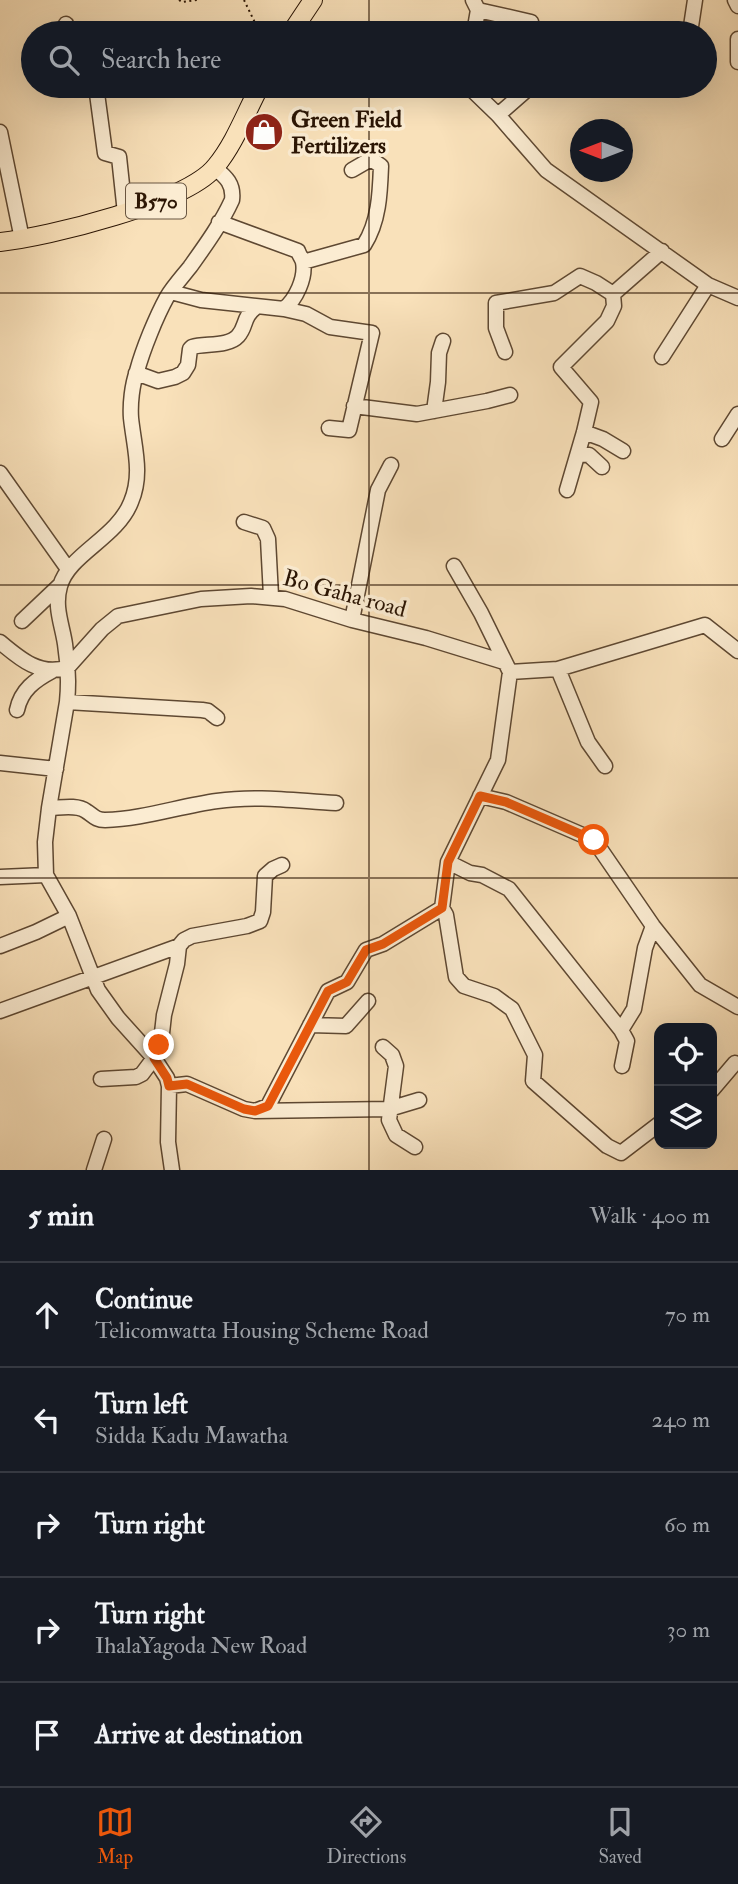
<!DOCTYPE html>
<html lang="en">
<head>
<meta charset="utf-8">
<style>
  body { margin:0; font-family:"IM FELL Double Pica",serif; background:#242831; color:#f1f3f6 }
  .controls { position:absolute; right:21px; bottom:21px; display:grid; overflow:hidden; border-radius:14px; box-shadow:0 7px 28px #0002 }
  .controls button { width:63px; height:63px; display:grid; place-items:center; padding:0; border:0; border-bottom:2px solid #363941; background:#171b24; color:#f1f3f6; font:35px sans-serif }
  .compass { position:absolute; left:570px; top:119px; width:63px; height:63px; border-radius:50%; background:#171b24; box-shadow:0 7px 28px #0002; rotate:270deg }
  .stop { position:absolute; width:21px; height:21px; margin:-16px; border:5px solid #ea580c; border-radius:50%; background:#fff }
  .stop.end { background:#ea580c; border-color:#fff; box-shadow:0 2px 7px #0008 }
  .list { margin:0; padding:0; list-style:none }
  h2 { display:flex; justify-content:space-between; align-items:center; height:91px; margin:0; padding:0 28px; font-size:30px }
  h2 small { font-size:23px; font-weight:400; color:#9ea1a6 }
  .list li { display:grid; grid-template-columns:46px 1fr auto; gap:21px; align-items:center; box-sizing:border-box; height:105px; padding:0 28px; border-top:2px solid #363941 }
  .list b { display:block; font-size:26px; white-space:nowrap }
  .list p { margin:0; font-size:23px; white-space:nowrap; color:#9ea1a6 }
  .list em { font-size:23px; font-style:normal; color:#9ea1a6 }
  .icon { flex:none; width:38px; height:38px; fill:none; stroke:currentColor; stroke-width:2; stroke-linecap:round; stroke-linejoin:round }
  .map { position:relative; flex:none; width:738px; height:1170px; overflow:hidden }
  .search { position:absolute; background:#171b24; box-shadow:0 7px 28px #0002; left:21px; right:21px; top:21px; height:77px; display:flex; align-items:center; gap:18px; box-sizing:border-box; padding:0 24px; border-radius:38px; color:#9ea1a6; font-size:26px }
  .sheet { height:616px; background:#171b24 }
  nav { display:flex; justify-content:space-around; align-items:center; box-sizing:border-box; height:98px; border-top:2px solid #363941; background:#171b24; font-size:19px; color:#9ea1a6 }
  nav a { display:grid; justify-items:center; gap:4px }
  nav .on { color:#ea580c }
  .map>svg:first-child { display:block }
</style>
</head>
<body>
<div class="map">
<svg width="738" height="1170" viewBox="0 0 738 1170">
  <rect width="100%" height="100%" fill="#f9e1ba"/>
  <filter id="stains"><feTurbulence type="fractalNoise" baseFrequency=".00286" numOctaves="4"/><feColorMatrix values="0 0 0 0 .2 0 0 0 0 .09 0 0 0 0 .02 0 0 0 .5 -.17"/></filter>
  <radialGradient id="worn" r=".72"><stop offset=".6" stop-color="#630" stop-opacity="0"/><stop offset="1" stop-color="#630" stop-opacity=".3"/></radialGradient>
  <g fill="none" stroke-linecap="round" stroke-linejoin="round">
    <g stroke="#5e4832" stroke-width="17">
      <path id="minor" d="M473 0 478 10 474 33
        M735 0 738 6
        M478 10 531 22
        M66 24 69 33
        M690 33 695 0
        M738 39V62
        M96 86 105 153 119 157 125 213
        M468 86 498 115 546 170 708 285 738 298
        M498 115 531 86
        M0 132 22 239
        M219 222 298 251C299 255 302 258 303 262 306 278 296 299 284 309
        M303 262 364 245C379 222 380 193 381 166L371 159 352 170
        M171 292 201 300 284 309 306 314 330 327 372 333 349 430 329 428
        M505 352 496 328V303L554 293 580 276 596 283 613 294
        M662 357 708 285
        M136 373 158 381 175 377 183 373 188 365 190 349 192 347C205 343 228 347 238 336 247 326 242 318 256 307
        M354 406 417 414 487 401 510 395
        M434 411 438 382 439 353 443 341
        M584 432 603 439 623 451
        M722 439 738 414
        M578 454 589 455 602 467
        M0 473 68 569
        M567 490 584 432 591 402 561 367 607 321 614 306 613 294 662 251
        M244 522 263 528 268 539 271 596
        M352 620 378 490 391 465
        M22 621 60 585
        M0 642C20 659 41 677 68 667L102 629 118 616 201 599 251 596 285 599 352 620 426 638 504 662
        M558 669 588 742 605 766
        M510 672 558 669 705 625 738 651
        M67 702 202 710 208 711 217 718
        M17 710C21 690 35 680 52 671
        M0 763 56 769
        M480 796 506 802 594 840 653 926 700 985 738 1007
        M49 808C59 808 77 804 86 811 93 815 95 820 105 820 143 819 180 806 217 801 256 795 297 801 336 803
        M448 862 470 873 482 875 509 889 621 1030 627 1041 622 1066
        M0 877 46 875
        M442 908 446 915 456 977 464 986 494 996 512 1009 535 1055 533 1081 607 1146 621 1153 659 1124
        M0 946 36 932 69 916
        M0 1011 179 946
        M310 1025 346 1026 368 1001
        M621 1030 634 1009 645 948 653 926
        M383 1047 392 1055 396 1066 389 1120 396 1135 415 1147
        M101 1079 136 1077 142 1074 154 1058 162 1033 164 1015 177 964 179 946 184 940 192 936 247 926 260 921 263 912 265 876 273 869 282 865
        M169 1086 187 1084 244 1109 255 1111 389 1109 419 1100
        M712 1090 735 1063
        M255 1111 268 1106 328 991 347 982 366 950 383 944 442 908 448 862 498 760 510 672 481 613 454 566
        M94 1170 104 1139
        M172 1170 168 1142 169 1086 167 1078 154 1058 118 1018 98 990 69 916 46 875 45 842 49 808 67 702C69 682 68 663 65 644 62 624 54 607 60 586 69 554 117 538 131 502 143 474 134 447 131 418 130 404 132 385 137 371 143 349 156 317 167 297 173 287 182 277 190 267 205 246 221 224 232 200 234 184 226 177 215 168"/>
    </g>
    <g stroke="#2b1504" stroke-width="20">
      <path id="major" d="M291 33 313 0
        M0 242C47 237 188 203 216 166 235 143 246 112 260 86"/>
    </g>
    <path stroke="#2b1504" stroke-width="2" stroke-dasharray="2 3.5" stroke-linecap="butt" d="M179 0 182 2 197 0
      M244 0 260 33"/>
    <use href="#minor" stroke="#fbecd2" stroke-width="14"/>
    <use href="#major" stroke="#f9e1ba" stroke-width="18"/>
  </g>
  <g fill="none" stroke-linecap="round" stroke-linejoin="round">
    <path stroke="#ea580c" stroke-width="9" d="M159 1045 154 1058 167 1078 169 1086 187 1084 244 1109 255 1111 268 1106 328 991 347 982 366 950 383 944 442 908 448 862 480 796 506 802 594 840"/>
  </g>
  <path fill="none" stroke="#2b1504" stroke-width="2" stroke-opacity="0.55" d="M369 0V33M369 86V1170M0 293H738M0 585H738M0 878H738"/>
  <defs>
    <g id="shop-disc" transform="scale(2.0125)"><circle r="9.5" fill="#8f2418" stroke="#fbecd2"/><path d="M-5-2.5h2.3a2.7 3.5 0 0 1 5.4 0H5L5.5 6h-11ZM-1.5-2.5h3a1.5 2.3 0 0 0-3 0Z" fill="#fff"/></g>
  </defs>
  <g fill-rule="evenodd">
    <use href="#shop-disc" x="264" y="132"/>
  </g>
  <g text-anchor="middle" stroke-width="7" stroke-linejoin="round" paint-order="stroke">
    <rect fill="#fbecd2" stroke="#695642" stroke-width="2" x="126" y="183.5" width="60" height="35" rx="5"/>
    <g font-size="21" font-weight="bold" fill="#2b1504">
      <text x="156" y="208">B570</text>
    </g>
    <g font-size="23" font-weight="bold" fill="#2b1504" stroke="#fbecd2" text-anchor="start">
      <text x="291" y="127">Green Field<tspan x="291" dy="26">Fertilizers</tspan></text>
    </g>
    <g font-size="23" fill="#2b1504" stroke="#fbecd2">
      <text transform="translate(345 593) rotate(15)" y="8">Bo Gaha road</text>
    </g>
  </g>
  <rect width="100%" height="100%" filter="url(#stains)"/>
  <rect width="100%" height="100%" fill="url(#worn)"/>
</svg>
<div class="controls">
<button><svg class="icon" aria-label="locate" viewBox="0 0 24 24"><circle cx="12" cy="12" r="6"/><path d="M12 2v4M12 18v4M2 12h4M18 12h4"/></svg></button>
<button><svg class="icon" aria-label="layers" viewBox="0 0 24 24"><path d="M12 4l9 5-9 5-9-5zM3 14l9 5 9-5"/></svg></button>
</div>
<svg class="compass" viewBox="-18 -18 36 36"><path d="M0-13l5 13h-10z" fill="#e53935"/><path d="M0 13l5-13h-10z" fill="#9ea1a6"/></svg>
<div class="stop" style="left:594px;top:840px"></div>
<div class="stop end" style="left:159px;top:1045px"></div>
<div class="search"><svg class="icon" aria-label="search" viewBox="0 0 24 24"><circle cx="10" cy="10" r="6"/><path d="M15 15l6 6"/></svg>Search here</div>
</div>
<section class="sheet">
<h2>5 min<small>Walk · 400 m</small></h2>
<ul class="list">
<li><svg class="icon" aria-label="ahead" viewBox="0 0 24 24"><path d="M12 20V5M6 11l6-6 6 6"/></svg><div><b>Continue</b><p>Telicomwatta Housing Scheme Road</p></div><em>70 m</em></li>
<li><svg class="icon" aria-label="left" viewBox="0 0 24 24"><path d="M17 20v-9H6M10 6l-5 5 5 5"/></svg><div><b>Turn left</b><p>Sidda Kadu Mawatha</p></div><em>240 m</em></li>
<li><svg class="icon" aria-label="right" viewBox="0 0 24 24"><path d="M7 20v-9h11M14 6l5 5-5 5"/></svg><div><b>Turn right</b></div><em>60 m</em></li>
<li><svg class="icon" aria-label="right" viewBox="0 0 24 24"><path d="M7 20v-9h11M14 6l5 5-5 5"/></svg><div><b>Turn right</b><p>IhalaYagoda New Road</p></div><em>30 m</em></li>
<li><svg class="icon" aria-label="arrive" viewBox="0 0 24 24"><path d="M6 21V4h12l-3 4 3 4H6"/></svg><div><b>Arrive at destination</b></div></li>
</ul>
</section>
<nav>
<a class="on"><svg class="icon" aria-label="map" viewBox="0 0 24 24"><path d="M3 6l6-2 6 2 6-2v14l-6 2-6-2-6 2zM9 4v14M15 6v14"/></svg>Map</a>
<a><svg class="icon" aria-label="directions" viewBox="0 0 24 24"><path d="M12 3l9 9-9 9-9-9zM9 14v-3h6M13 9l2 2-2 2"/></svg>Directions</a>
<a><svg class="icon" aria-label="saved" viewBox="0 0 24 24"><path d="M7 4h10v16l-5-4-5 4z"/></svg>Saved</a>
</nav>
</body>
</html>
